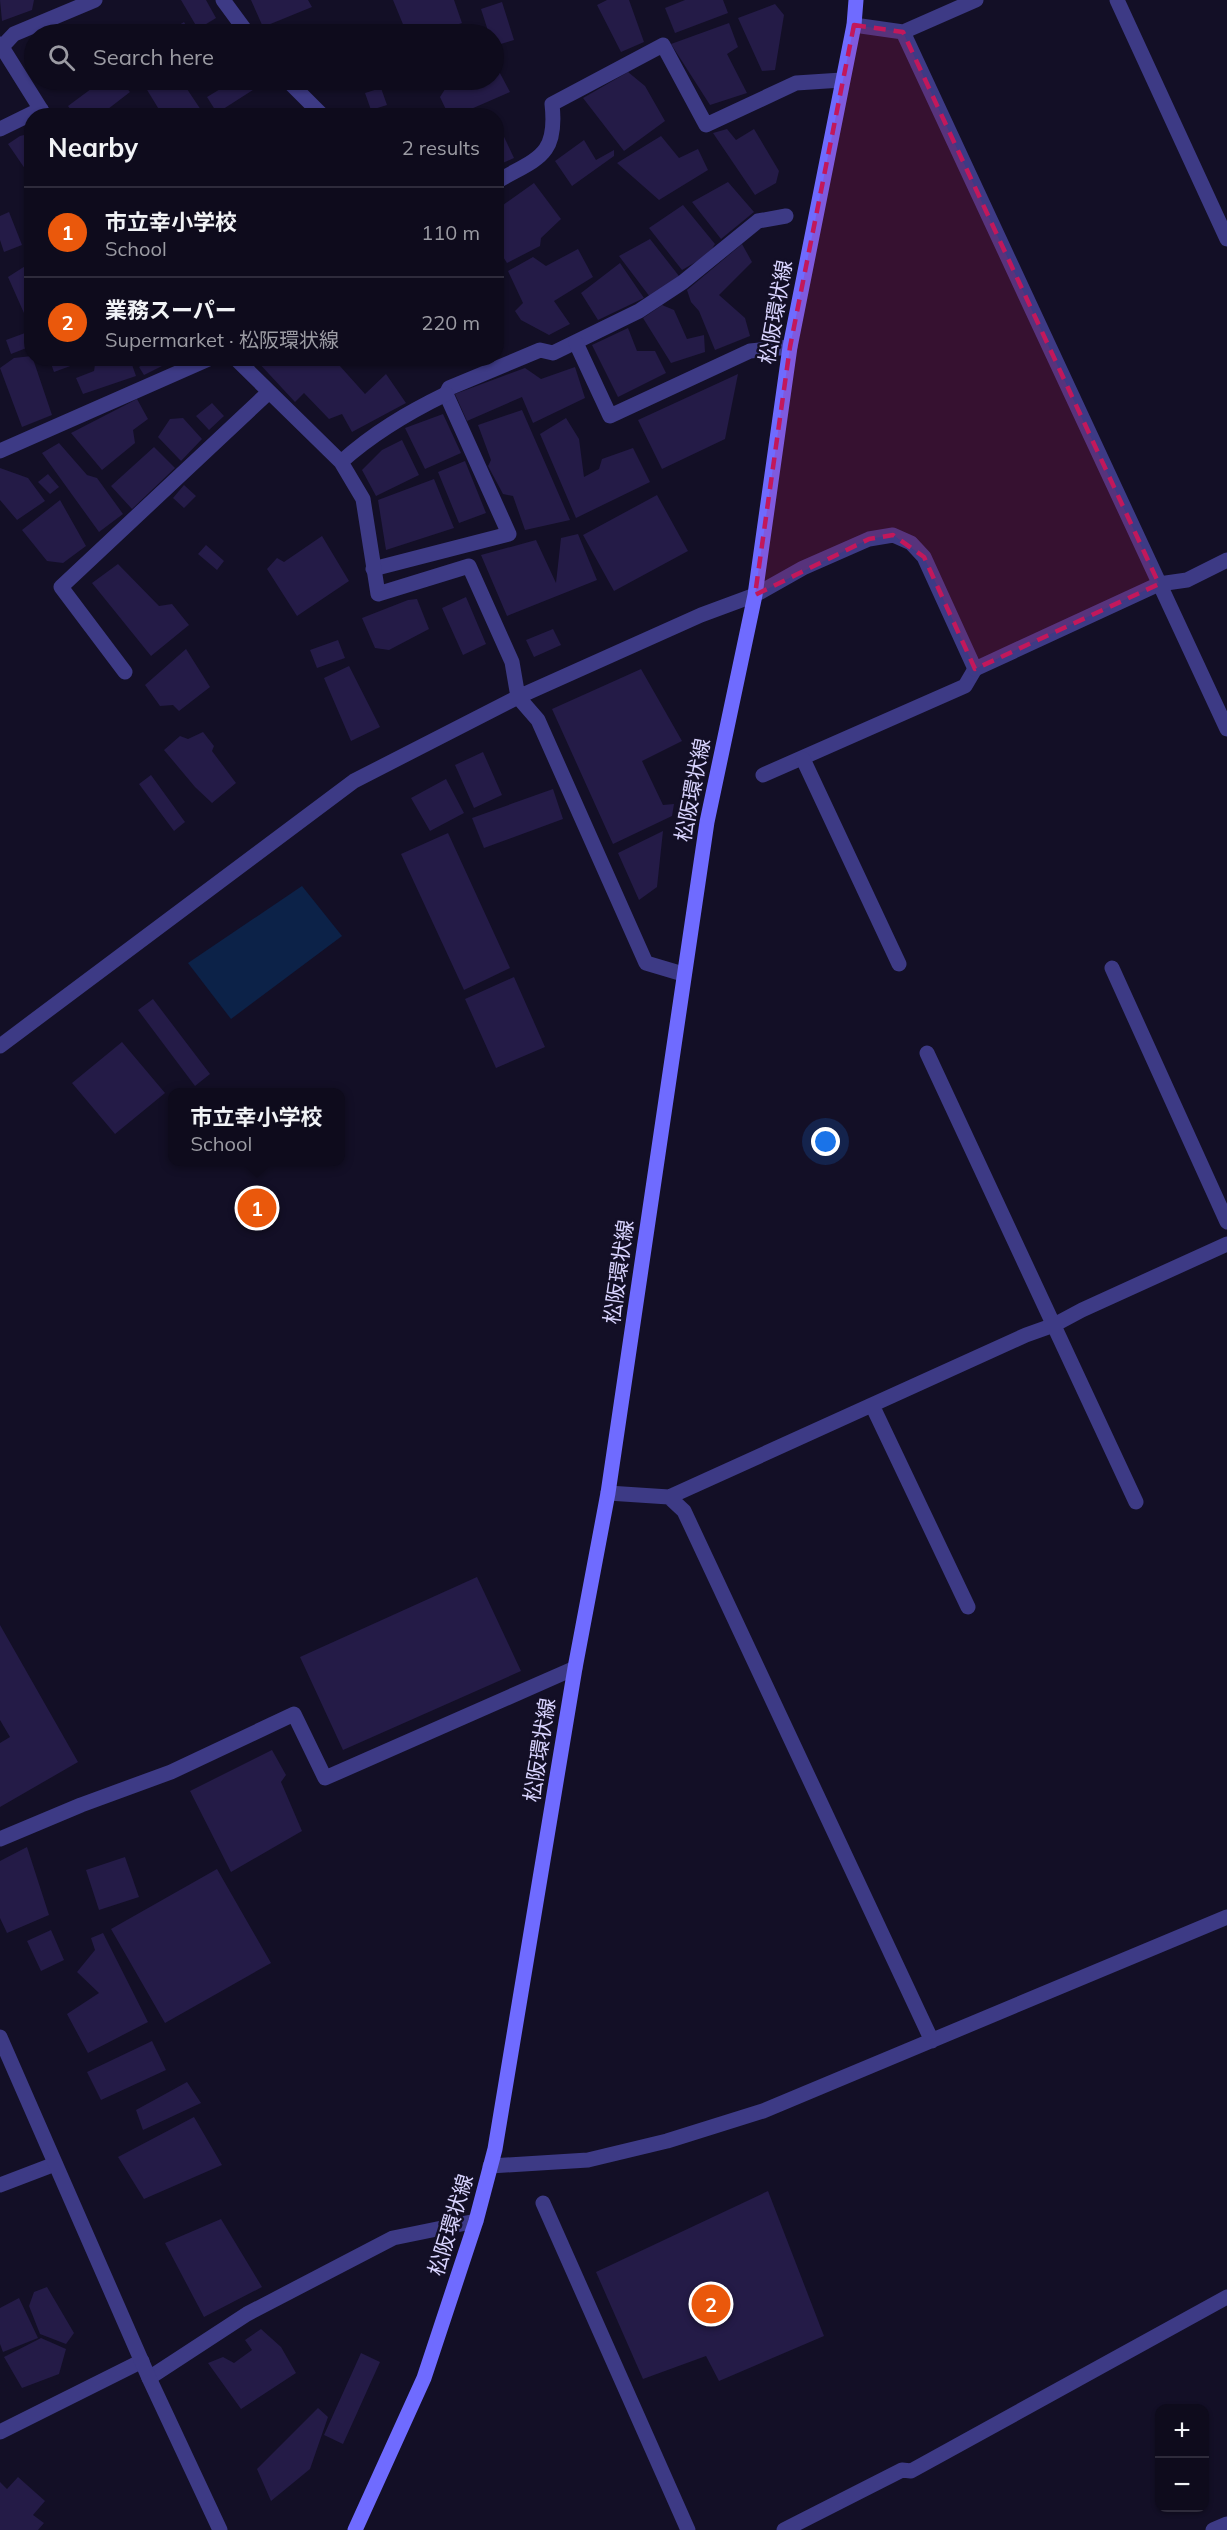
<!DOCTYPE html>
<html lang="en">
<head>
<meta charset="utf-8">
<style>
  body { margin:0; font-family:Mulish,"Noto Sans JP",sans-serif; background:#1c1929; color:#f1f3f6 }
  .controls { position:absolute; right:18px; bottom:18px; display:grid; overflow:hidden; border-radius:12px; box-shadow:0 2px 4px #0004 }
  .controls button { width:54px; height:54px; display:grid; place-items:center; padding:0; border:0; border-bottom:2px solid #2e2b3b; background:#0e0b1c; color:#f1f3f6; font:30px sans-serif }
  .you { position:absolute; left:826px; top:1142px; width:21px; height:21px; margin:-15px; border:4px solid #fff; border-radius:50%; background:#1a73e8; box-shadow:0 0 0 9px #1a73e833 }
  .badge { display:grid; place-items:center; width:39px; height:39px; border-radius:50%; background:#ea580c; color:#fff; font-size:20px; font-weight:700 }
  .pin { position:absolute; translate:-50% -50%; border:3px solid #fff; box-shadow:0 2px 6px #0006 }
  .popup { position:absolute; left:168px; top:1088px; width:177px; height:78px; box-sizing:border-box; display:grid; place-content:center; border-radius:12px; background:#0e0b1c; filter:drop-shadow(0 2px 4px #0005); font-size:20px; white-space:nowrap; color:#9b9ba3 }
  .popup b { font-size:22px; color:#f1f3f6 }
  .popup::after { content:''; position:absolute; left:50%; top:100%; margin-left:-12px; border:12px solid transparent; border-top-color:#0e0b1c }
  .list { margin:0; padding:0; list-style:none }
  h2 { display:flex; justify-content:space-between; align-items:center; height:78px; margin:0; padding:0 24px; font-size:26px }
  h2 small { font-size:20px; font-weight:400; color:#9b9ba3 }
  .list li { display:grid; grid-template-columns:39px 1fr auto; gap:18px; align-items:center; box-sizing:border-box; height:90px; padding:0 24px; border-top:2px solid #2e2b3b }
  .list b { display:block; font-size:22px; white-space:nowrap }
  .list p { margin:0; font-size:20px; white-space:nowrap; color:#9b9ba3 }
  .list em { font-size:20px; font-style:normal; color:#9b9ba3 }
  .icon { flex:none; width:33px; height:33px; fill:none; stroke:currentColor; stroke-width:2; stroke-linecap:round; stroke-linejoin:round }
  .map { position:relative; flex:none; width:1227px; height:2530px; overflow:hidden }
  .search { position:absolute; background:#0e0b1c; box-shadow:0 2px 4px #0004; left:24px; top:24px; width:480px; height:66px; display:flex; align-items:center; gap:15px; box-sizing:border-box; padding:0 21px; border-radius:33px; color:#9b9ba3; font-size:22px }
  .panel { position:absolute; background:#0e0b1c; box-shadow:0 2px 4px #0004; left:24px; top:108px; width:480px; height:258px; border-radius:24px }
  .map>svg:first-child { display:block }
</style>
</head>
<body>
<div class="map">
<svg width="1227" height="2530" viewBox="0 0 1227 2530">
  <rect width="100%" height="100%" fill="#130f26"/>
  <path fill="#0c2248" d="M302 886 342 936 231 1019 188 963Z"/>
  <path fill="#241b47" d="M0 0H34L32 10 2 21Z
    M181 0H206L216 18 198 29Z
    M251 0H308L312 7 263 27Z
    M393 0H454L462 23 429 34H407Z
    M607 0H629L644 42 621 52 597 5Z
    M685 0H723L728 13 675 33 665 8Z
    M502 2 514 40 494 46V34H489L481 9Z
    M775 4 784 15 775 70 762 71 738 18Z
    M184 22 191 33 190 34H181L176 27Z
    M729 23 738 47 727 54 747 93 710 105 671 44Z
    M222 25 228 34H207Z
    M395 25 399 34H379Z
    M326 26 332 34H295Z
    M494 62 510 92 455 116H449L440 97 447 86 461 80H494Z
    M628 72 645 86 665 121 624 151 583 98Z
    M103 80H120L130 92 99 116H75L68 106Z
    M141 80H181L205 116H163Z
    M200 80H225L206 90Z
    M235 80H251L256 88 217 113 207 97Z
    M325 80H353L329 89Z
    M381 88 387 105 371 110 365 93Z
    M496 120 514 158 496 166Z
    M727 129 736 140 754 129 779 171 776 183 755 195 713 133Z
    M32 133V179L8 144 20 136Z
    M661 136 679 158 698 149 708 170 659 200 617 163Z
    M584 140 596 160 614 150V156L572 186 555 161Z
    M728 182 754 212 721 239 692 202Z
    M534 183 561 219 541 238 540 246 507 263 496 246V210Z
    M683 205 715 244 708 255 682 270 649 228Z
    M9 212 22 245 4 252 0 240V216Z
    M650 239 679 276 650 297 619 256Z
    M742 244 752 262 719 295 745 318 750 336 715 350 699 311 691 302 687 290Z
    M578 249 593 277 554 301 570 324 549 335 521 320 515 311 523 303 508 271 533 257 546 266Z
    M30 263 32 270V331L8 277Z
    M620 263 644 298 598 320 581 293Z
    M662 305 674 310 687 339 704 335 705 352 671 363 643 318Z
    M628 328 637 351H655L666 373 618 397 592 345Z
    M25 333 29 347 11 354 6 340Z
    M32 356 52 415 22 427 0 368 14 358Z
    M49 358H71L73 365 54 372Z
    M96 358 130 359 136 376 83 394 76 378 94 371Z
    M145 358H178L144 375 139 367 146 362Z
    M257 358H340L339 365 365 394 386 374 406 403 352 432 342 414 329 419 304 393 295 402 256 360Z
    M575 367 585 398 533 423 522 397 467 421 455 394 525 368 541 379Z
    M738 374 725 439 662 469 638 420Z
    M137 399 148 419 133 430 135 443 102 470 71 433Z
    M212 403 224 416 209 430 196 416Z
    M522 410 570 520 525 530 513 496 503 494 488 466 491 460 478 425Z
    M443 414 461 453 425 469 405 428Z
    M183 418 202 439 181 461 158 437 170 419Z
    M566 418 579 439 584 477 599 469 602 459 633 448 650 482 576 518 540 434Z
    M402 440 419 475 376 496 362 470 382 450Z
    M59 443 87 475 97 478 123 514 99 532 42 453Z
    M154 447 175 468 132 509 111 486Z
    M465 461 486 513 459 523 438 472Z
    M0 468 28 478 45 501 17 520 0 500Z
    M48 474 59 487 50 494 38 482Z
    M434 479 454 528 386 550 378 500Z
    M184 485 196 496 184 508 173 498Z
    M657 495 688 551 614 591 583 535Z
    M60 500 86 546 63 563 47 561 22 530Z
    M578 534 597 580 507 616 481 555 536 540 556 583 561 538Z
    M322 536 349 581 297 616 267 569 277 558 284 562Z
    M206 545 224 561 217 570 198 554Z
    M118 564 159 606 172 604 189 625 151 656 92 583Z
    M466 597 486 644 463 655 442 608Z
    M417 599 429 629 389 650 375 648 362 618 408 600Z
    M553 629 561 645 534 657 526 640Z
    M338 640 345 658 317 668 310 650Z
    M186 649 210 687 179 711 173 705 160 706 145 685Z
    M349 666 380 727 351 741 324 678Z
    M641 669 682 741 642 761 663 805 674 804 672 816 613 844 552 709Z
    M203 732 214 746 212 751 236 783 212 803 195 787 164 750 180 736 188 739Z
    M483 752 502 795 474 808 455 765Z
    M151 775 185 822 174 831 139 784Z
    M446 779 464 813 430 831 411 798Z
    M553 789 563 819 484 848 472 818Z
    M663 831 657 887 639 900 618 853Z
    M448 833 510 968 464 990 401 854Z
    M514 977 545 1047 496 1068 465 999Z
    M153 999 210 1074 195 1086 138 1010Z
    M122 1042 165 1093 115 1134 72 1083Z
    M477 1577 521 1671 343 1750 300 1657Z
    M0 1625 78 1762 0 1807V1743L10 1737 0 1720Z
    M272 1750 286 1775 281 1782 302 1831 231 1872 190 1791Z
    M27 1847 49 1915 7 1933 0 1918V1861Z
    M125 1857 139 1897 99 1910 86 1870Z
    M217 1869 271 1963 165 2023 111 1929Z
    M51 1930 64 1960 41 1971 27 1941Z
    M103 1933 148 2022 88 2053 67 2014 99 1993 77 1972 95 1950 91 1938Z
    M152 2041 166 2070 101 2100 87 2072Z
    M187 2082 201 2103 143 2130 136 2110Z
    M194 2117 222 2165 144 2199 118 2157Z
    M768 2191 824 2336 719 2381 706 2356 643 2379 596 2272Z
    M221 2219 262 2287 204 2317 165 2243Z
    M47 2287 74 2333 66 2344 40 2334 29 2306 34 2292Z
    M19 2298 38 2338 3 2352 0 2344V2308Z
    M261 2329 281 2347 296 2373 241 2409 208 2363 223 2357 234 2363 252 2350 245 2340Z
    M41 2338 66 2349 59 2374 22 2388 4 2357Z
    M361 2353 380 2362 343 2444 324 2435Z
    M318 2408 328 2417 310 2469 271 2501 257 2469Z
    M18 2477 45 2501 33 2515 44 2523 38 2530H0V2482L7 2489Z"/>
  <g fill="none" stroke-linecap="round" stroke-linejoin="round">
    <path stroke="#3d3a85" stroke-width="15" d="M223 0 248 34
      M287 80 323 116
      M496 182C537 158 558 157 552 104L663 45 706 125 796 83 842 80
      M373 569 509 534 446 394 449 388 540 350 553 353 639 311 683 282 758 221 786 216
      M763 775 965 686 975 669
      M543 2203 688 2530
      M784 2530 902 2470 911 2471 1227 2297
      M1213 2530 1227 2524"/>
    <path stroke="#3d3a85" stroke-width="15" d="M1117 0 1227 239
      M854 25 903 32 976 0
      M903 32 1227 729
      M0 44 45 116
      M2 47 14 34 95 0
      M0 129 41 109
      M576 343 610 416 750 351 790 347
      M235 358 341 462C373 433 407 413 446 394
      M0 451 211 358
      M341 462 363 499 378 594 469 566 512 662 518 697 538 720 646 963 683 974
      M125 672 61 587 269 392
      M803 759 899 964
      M1112 968 1227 1222
      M0 1046 354 781 518 697 701 615 755 595 803 568 869 539 893 535 911 543 924 557 975 669 1159 584 1187 580 1227 560
      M927 1053 1136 1502
      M872 1405 968 1607
      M608 1493 669 1497 1026 1335 1054 1325 1082 1310 1227 1244
      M669 1497 684 1511 932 2041
      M0 1839 81 1805 171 1772 294 1714 325 1778 575 1668
      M490 2166 588 2160 667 2141 763 2111 1227 1917
      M0 2185 55 2164
      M149 2378 247 2314 393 2238 476 2221
      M0 2432 142 2361"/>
    <path stroke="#3d3a85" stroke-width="15" d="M0 2037 149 2378 220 2530"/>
    <path stroke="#6f6bff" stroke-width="15" d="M355 2530 424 2378 476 2221 495 2149 575 1668 608 1493 707 822 755 595 790 347 854 25 856 0"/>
  </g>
  <path fill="#c2185b" fill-opacity="0.2" stroke="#c2185b" stroke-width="4.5" stroke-dasharray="12 8" stroke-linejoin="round" d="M854 25 903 32 1159 584 975 669 924 557 893 535 869 539 755 595 790 347Z"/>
  <g text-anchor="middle" stroke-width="5" stroke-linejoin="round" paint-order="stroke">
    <g font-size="21" fill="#d9d4ff" stroke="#130f26">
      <text transform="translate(776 312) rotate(-80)" y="7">松阪環状線</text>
      <text transform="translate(693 790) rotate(-79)" y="7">松阪環状線</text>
      <text transform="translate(619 1272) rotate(-82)" y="7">松阪環状線</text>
      <text transform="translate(540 1750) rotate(-81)" y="7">松阪環状線</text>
      <text transform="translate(451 2225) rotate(-73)" y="7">松阪環状線</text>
    </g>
  </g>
</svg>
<div class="controls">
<button>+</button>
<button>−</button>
</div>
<div class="you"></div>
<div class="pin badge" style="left:257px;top:1208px">1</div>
<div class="popup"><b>市立幸小学校</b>School</div>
<div class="pin badge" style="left:711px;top:2304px">2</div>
<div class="search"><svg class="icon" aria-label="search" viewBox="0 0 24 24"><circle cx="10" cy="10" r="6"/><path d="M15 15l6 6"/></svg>Search here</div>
<section class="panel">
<h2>Nearby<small>2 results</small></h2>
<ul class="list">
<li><span class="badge">1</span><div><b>市立幸小学校</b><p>School</p></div><em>110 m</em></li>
<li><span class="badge">2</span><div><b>業務スーパー</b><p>Supermarket · 松阪環状線</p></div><em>220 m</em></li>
</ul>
</section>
</div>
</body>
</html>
